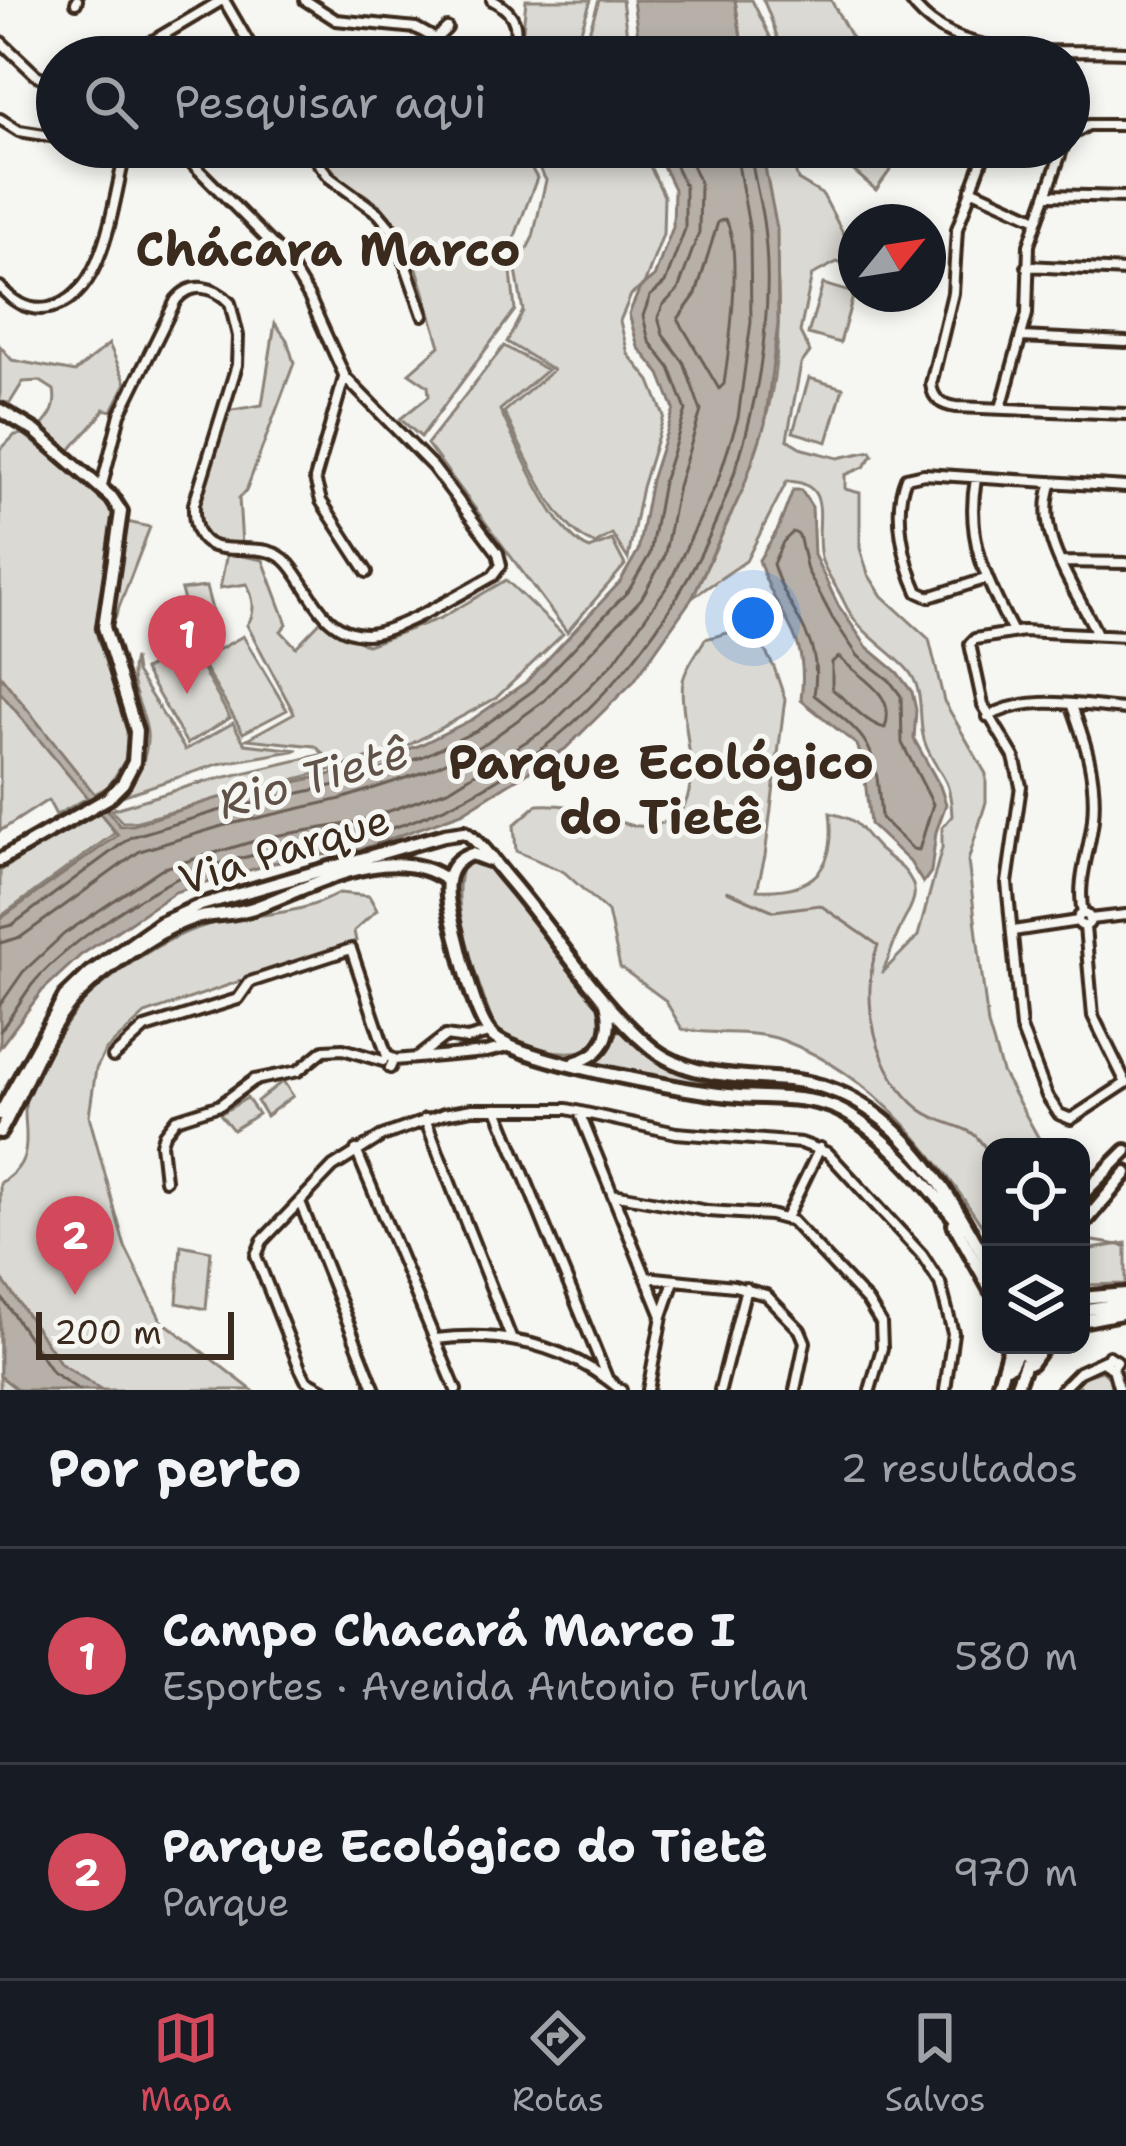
<!DOCTYPE html>
<html lang="pt">
<head>
<meta charset="utf-8">
<style>
  body { margin:0; font-family:"Shantell Sans",sans-serif; background:#242831; color:#f1f3f6 }
  .controls { position:absolute; right:36px; bottom:36px; display:grid; overflow:hidden; border-radius:24px; box-shadow:0 6px 18px #0003 }
  .controls button { width:108px; height:108px; display:grid; place-items:center; padding:0; border:0; border-bottom:3px solid #363941; background:#171b24; color:#f1f3f6; font:60px sans-serif }
  .compass { position:absolute; left:838px; top:204px; width:108px; height:108px; border-radius:50%; background:#171b24; box-shadow:0 6px 18px #0003; rotate:60deg }
  .scale { position:absolute; left:36px; bottom:30px; width:198px; box-sizing:border-box; padding-left:12px; border:6px solid #3b2a1e; border-top:0; font-size:33px; line-height:42px; white-space:nowrap; color:#3b2a1e; -webkit-text-stroke:9px #f6f6f2; paint-order:stroke }
  .you { position:absolute; left:753px; top:618px; width:42px; height:42px; margin:-30px; border:9px solid #fff; border-radius:50%; background:#1a73e8; box-shadow:0 0 0 18px #1a73e833 }
  .badge { display:grid; place-items:center; width:78px; height:78px; border-radius:50%; background:#d1495b; color:#fff; font-size:39px; font-weight:700 }
  .pin { position:absolute; translate:-50% -99px; filter:drop-shadow(0 3px 6px #0008) }
  .pin::after { content:''; position:absolute; top:63px; width:42px; height:36px; background:inherit; clip-path:polygon(0 0,100% 0,50% 100%) }
  .list { margin:0; padding:0; list-style:none }
  h2 { display:flex; justify-content:space-between; align-items:center; height:156px; margin:0; padding:0 48px; font-size:51px }
  h2 small { font-size:39px; font-weight:400; color:#9ea1a6 }
  .list li { display:grid; grid-template-columns:78px 1fr auto; gap:36px; align-items:center; box-sizing:border-box; height:216px; padding:0 48px; border-top:3px solid #363941 }
  .list b { display:block; font-size:45px; white-space:nowrap }
  .list p { margin:0; font-size:39px; white-space:nowrap; color:#9ea1a6 }
  .list em { font-size:39px; font-style:normal; color:#9ea1a6 }
  .icon { flex:none; width:66px; height:66px; fill:none; stroke:currentColor; stroke-width:2; stroke-linecap:round; stroke-linejoin:round }
  .map { position:relative; flex:none; width:1126px; height:1390px; overflow:hidden }
  .search { position:absolute; background:#171b24; box-shadow:0 6px 18px #0003; left:36px; right:36px; top:36px; height:132px; display:flex; align-items:center; gap:30px; box-sizing:border-box; padding:0 42px; border-radius:66px; color:#9ea1a6; font-size:45px }
  .sheet { height:588px; background:#171b24 }
  nav { display:flex; justify-content:space-around; align-items:center; box-sizing:border-box; height:168px; border-top:3px solid #363941; background:#171b24; font-size:33px; color:#9ea1a6 }
  nav a { display:grid; justify-items:center; gap:6px }
  nav .on { color:#d1495b }
  .map>svg:first-child { display:block }
</style>
</head>
<body>
<div class="map">
<svg width="1126" height="1390" viewBox="0 0 1126 1390">
  <rect width="100%" height="100%" fill="#f6f6f2"/>
  <filter id="ink" filterUnits="userSpaceOnUse"><feTurbulence type="fractalNoise" baseFrequency=".00833" numOctaves="2"/><feDisplacementMap in="SourceGraphic" scale="24" xChannelSelector="R" yChannelSelector="G"/><feConvolveMatrix kernelMatrix="1 2 1 2 8 2 1 2 1" color-interpolation-filters="sRGB"/></filter>
  <g filter="url(#ink)">
    <path fill="#dad9d3" stroke="#8a8278" stroke-width="3" d="M526 0H591L580 33 581 57H516L521 49Z
      M599 0H622L630 57H590L588 35Z
      M735 0H752L780 57H744Z
      M763 0H831L851 37 878 57H786C775 38 773 19 763 0Z
      M314 147H519L537 178 509 252 515 310 421 437 400 419 429 396 428 386 409 373 440 346 408 238 380 205 338 176Z
      M526 147H641L664 196 663 234 644 285 631 295 620 321 628 354 650 381 664 416 642 487 628 559 612 534 595 544C554 530 524 451 504 412L553 370 507 342 523 311 516 270 533 237 546 180Z
      M761 147H788L798 180 823 195 853 252 843 264 837 262 812 275 800 332 810 352 801 364 787 439 803 449 838 458 871 451 873 455 864 467 845 475V489L860 493V548L868 574 882 596 929 639 944 701 986 774V802L968 861 988 1025 1002 1072 1038 1137 1049 1147H991V1240C937 1156 878 1076 782 1040 752 1029 714 1036 682 1029L665 1000 620 967 608 912 564 872 516 851 514 825 537 805C557 804 575 806 593 812 612 818 627 828 647 826 722 821 676 723 683 681 685 668 698 652 705 639L731 632 757 636 774 667 785 699 765 856 757 890C813 893 837 869 830 813 859 820 855 823 874 844 882 854 894 860 903 869 925 893 910 906 900 929 893 943 889 959 882 973L918 936 942 848V828L952 816C950 774 941 780 927 748 915 722 928 693 907 669 885 645 858 633 844 602 838 588 827 575 822 561 811 529 838 483 787 481L746 561 692 598C718 543 746 488 763 429 789 340 778 237 761 147Z
      M866 147H907L876 190 849 167Z
      M823 284 854 293 840 343 808 334Z
      M275 323 287 340 294 363 246 491 239 498 242 545C218 543 199 544 197 514L226 411 262 405Z
      M109 344 126 383 112 411 104 409C95 427 78 437 67 455L40 428C52 415 57 407 54 390L40 381 23 382 10 403 0 402V346L12 360 75 372Z
      M504 346 547 370 500 410C518 446 554 536 590 549L612 540 625 565 567 632 427 444Z
      M809 378 843 388 827 442 793 432Z
      M24 434 107 502 117 523 95 629 129 735 125 760 109 786 56 815 48 800 0 831V450L15 435Z
      M127 522 150 527 113 623 111 620Z
      M227 553 263 560 287 624 281 631 296 647 323 619 367 645 441 618 506 580 563 634 496 698 409 745 339 768 315 746 247 739 294 713 247 625C256 612 254 599 247 584L220 588Z
      M206 587 215 621 191 628 181 590Z
      M243 636 287 710 243 733 200 660Z
      M188 644 230 718 187 744 144 670Z
      M134 658 136 672 185 750 233 723 245 744 298 750 218 764 125 795C137 776 149 756 147 732 143 705 126 686 134 658Z
      M320 755 334 769 134 822H122L111 810 196 784Z
      M99 810 115 833 0 917V871Z
      M480 860 494 869C519 900 604 988 606 1024 607 1035 600 1041 594 1049 558 1058 527 1047 495 1030 480 986 446 907 464 863Z
      M339 893 369 896 377 910 354 931 356 941 145 1014 105 1051 96 1069 89 1116 125 1247 161 1320 252 1390H0V1183C43 1158 18 1125 27 1092 31 1076 74 1010 87 998 125 964 173 931 223 921 266 912 299 916 339 893Z
      M621 1022C683 1110 782 1057 858 1107 881 1122 908 1162 926 1183L855 1114 776 1093 659 1080 593 1062 612 1046Z
      M283 1081 293 1096 266 1116 257 1101Z
      M247 1098 258 1114 233 1130 220 1114Z
      M1126 1243V1284L1081 1285V1251Z
      M181 1245 211 1251 206 1309 177 1303Z
      M1102 1371 1111 1379 1115 1390H1067L1078 1378Z"/>
    <path fill="#b6b0a9" stroke="#857a71" stroke-width="3" d="M633 0H735L744 57H641Z
      M654 147H761L777 229 778 324 765 424 743 489 692 598 634 681 565 749 462 813 365 848 274 863 175 892 81 955 42 991 0 1047V919L118 835 0 692V675L120 826 133 825 215 799 332 774 418 746 473 719 526 682 620 582 638 551 651 480 674 409 660 374 638 347 629 314 640 288 654 277 673 227 674 189Z
      M793 490H801L812 507 814 555 838 605 867 647 897 672 912 692 916 710 914 739 940 786 946 804 936 832 931 872 923 883 910 862 870 824 863 762 857 745 801 700C810 628 777 622 759 560L778 529Z
      M0 1276 61 1364 102 1390H18L0 1376Z"/>
    <g fill="none" stroke-linecap="round" stroke-linejoin="round">
      <path stroke="#6c6056" stroke-width="3" d="M725 219C743 245 729 349 724 384L719 389 678 319 696 294 718 222Z
        M793 532 799 535 807 570 833 619 858 656 889 680 901 696 902 743 933 804 919 850 913 849 881 818C875 743 873 741 814 695 824 635 788 616 773 564L783 542Z
        M839 657C860 679 897 693 885 728 866 724 849 702 832 689V662Z
        M0 928 12 925 131 837 218 811 336 785 422 757 478 730 534 690 629 590 650 554 663 482 686 410 670 368 649 341 643 316 650 296 665 283 685 229V186L667 147
        M0 943 21 937 140 851 222 826 341 799 427 771 486 743 544 701 641 599 664 558 678 486 701 411 684 363 663 335 658 317 663 305 678 290 699 232 700 183 684 147
        M0 1005 23 972 64 934 161 869 268 837 359 822 450 789 548 728 613 663 669 584 718 480 738 418 751 322 750 232 735 147
        M0 1031C11 1017 20 1001 31 986 58 951 129 903 168 883 198 867 240 858 273 851 303 845 334 844 363 837 596 775 743 561 765 328 768 296 768 259 764 228 761 201 752 174 750 147
        M0 1295 52 1372 79 1390"/>
      <path stroke="#857a71" stroke-width="3" d="M727 891 774 911 820 905 878 945C858 998 876 1075 921 1110 939 1123 960 1125 972 1133 979 1138 986 1149 991 1155
        M1093 1241 1126 1246
        M1080 1386 1081 1390"/>
      <g stroke="#3b2a1e" stroke-width="16">
        <path id="minor" d="M224 0 257 57
          M305 0 336 20 416 28 436 39
          M492 0C519 14 520 31 509 57
          M910 0C955 65 1057 48 1126 52
          M76 3 77 0
          M164 35 177 57
          M0 41 36 75 57 84
          M126 57 222 0
          M417 57 447 28
          M0 119 19 131 57 137
          M1069 136 1088 125H1126
          M306 147 330 178 378 213 394 232 423 315
          M987 147 957 229 953 293 931 384C933 400 942 405 956 407L1126 414
          M971 189 1037 219
          M1050 195 1126 197
          M1027 266 1126 271
          M0 287C13 302 29 312 49 308 107 298 113 194 127 147
          M1021 337 1126 342
          M344 378 315 479 321 501 367 572
          M1001 408 1027 314 1029 245 1063 147
          M976 479C965 537 986 581 1013 632
          M1052 482C1033 536 1075 586 1097 634
          M101 489 120 414 176 300C192 281 214 286 230 303L238 336 237 365 194 504C191 579 259 528 289 564 313 592 322 634 367 634 396 633 465 591 493 576L501 565 498 553 433 467 345 377 309 297 285 257 176 147
          M1062 562 1126 563
          M985 579 929 597 918 592C904 562 892 510 906 478L924 474 1126 487
          M1072 706C1086 744 1097 778 1093 819 1090 852 1076 880 1083 914
          M988 717C1028 693 1082 706 1126 709
          M1078 920a6 6 0 1 1 12 0a6 6 0 1 1-12 0Z
          M1090 919 1126 915
          M1085 927 1093 1016 1126 1083 1071 1119 1059 1114 1047 1096 1021 1028 1007 883 1021 786 1014 757 983 705 970 644 975 639 1023 631 1126 636
          M1013 931 1078 921
          M113 1057 145 1028 238 999 250 982 351 949 387 1056 394 1059 390 1068
          M418 1057 445 1036 467 1039 489 1033
          M394 1060 486 1052 507 1047
          M497 1109 607 1378
          M579 1112 662 1316
          M425 1119 511 1338
          M356 1150 456 1390
          M165 1180 161 1144 164 1134 176 1119 220 1105 254 1080 298 1071 324 1050 343 1049 383 1061
          M613 1194 708 1211 770 1215 792 1221 868 1302 881 1323 882 1348 870 1390
          M300 1202 375 1390
          M786 1218 820 1148
          M646 1277 734 1286 766 1295 800 1330 805 1342 795 1390
          M436 1339C504 1331 567 1345 621 1390
          M1109 1356 1117 1361 1112 1368 1105 1364Z
          M1113 1368 1119 1390
          M324 1390 306 1380 300 1368 256 1256 262 1241 333 1167 382 1136 444 1114 472 1109H567L676 1133 801 1143 828 1153 922 1255 940 1283 953 1333 945 1390
          M648 1390 662 1316 674 1281
          M720 1390 746 1288
          M1061 1390 1079 1372 1105 1360"/>
      </g>
      <g stroke="#3b2a1e" stroke-width="20">
        <path id="major" d="M0 410 35 431 112 498 121 512 104 627 136 731 134 762 123 783 108 798 0 860
          M488 860 472 854C440 864 446 896 453 922 461 951 473 1013 491 1034 512 1060 688 1091 728 1095 764 1099 802 1094 836 1108 881 1128 931 1189 962 1227
          M576 1062C605 1054 614 1032 606 1003
          M0 1114 65 997 90 973 161 923 201 905 444 835 465 832C482 844 494 863 508 879 552 930 599 1004 649 1046 686 1078 742 1076 788 1080 892 1089 947 1188 991 1270
          M0 1132C25 1089 42 1032 77 996 101 971 160 928 192 919 213 913 235 915 256 907 311 887 392 839 448 881
          M1081 1196 1126 1151
          M954 1224 991 1290
          M1081 1227 1126 1173
          M1081 1298 1126 1294
          M1081 1310 1126 1303
          M1081 1321 1126 1312
          M1031 1363 1044 1345
          M1003 1369 1011 1365 1018 1351 1029 1353 1015 1390
          M997 1390 1010 1345"/>
      </g>
      <use href="#minor" stroke="#f6f6f2" stroke-width="8"/>
      <use href="#major" stroke="#f6f6f2" stroke-width="10"/>
    </g>
  </g>
  <g text-anchor="middle" stroke-width="10" stroke-linejoin="round" paint-order="stroke">
    <g font-size="42" fill="#3b2a1e" stroke="#f6f6f2">
      <text transform="translate(284 849) rotate(-17)" y="15">Via Parque</text>
    </g>
    <g font-size="45" font-style="italic" fill="#605248" stroke="#f6f6f2">
      <text transform="translate(313 777) rotate(-16)" y="16">Rio Tietê</text>
    </g>
    <g font-size="48" font-weight="bold" fill="#3b2a1e" stroke="#f6f6f2">
      <text x="328" y="266">Chácara Marco</text>
      <text x="661" y="779">Parque Ecológico<tspan x="661" dy="55">do Tietê</tspan></text>
    </g>
  </g>
</svg>
<div class="controls">
<button><svg class="icon" aria-label="locate" viewBox="0 0 24 24"><circle cx="12" cy="12" r="6"/><path d="M12 2v4M12 18v4M2 12h4M18 12h4"/></svg></button>
<button><svg class="icon" aria-label="layers" viewBox="0 0 24 24"><path d="M12 4l9 5-9 5-9-5zM3 14l9 5 9-5"/></svg></button>
</div>
<svg class="compass" viewBox="-18 -18 36 36"><path d="M0-13l5 13h-10z" fill="#e53935"/><path d="M0 13l5-13h-10z" fill="#9ea1a6"/></svg>
<div class="scale">200 m</div>
<div class="you"></div>
<div class="pin badge" style="left:187px;top:694px">1</div>
<div class="pin badge" style="left:75px;top:1295px">2</div>
<div class="search"><svg class="icon" aria-label="search" viewBox="0 0 24 24"><circle cx="10" cy="10" r="6"/><path d="M15 15l6 6"/></svg>Pesquisar aqui</div>
</div>
<section class="sheet">
<h2>Por perto<small>2 resultados</small></h2>
<ul class="list">
<li><span class="badge">1</span><div><b>Campo Chacará Marco I</b><p>Esportes · Avenida Antonio Furlan</p></div><em>580 m</em></li>
<li><span class="badge">2</span><div><b>Parque Ecológico do Tietê</b><p>Parque</p></div><em>970 m</em></li>
</ul>
</section>
<nav>
<a class="on"><svg class="icon" aria-label="map" viewBox="0 0 24 24"><path d="M3 6l6-2 6 2 6-2v14l-6 2-6-2-6 2zM9 4v14M15 6v14"/></svg>Mapa</a>
<a><svg class="icon" aria-label="directions" viewBox="0 0 24 24"><path d="M12 3l9 9-9 9-9-9zM9 14v-3h6M13 9l2 2-2 2"/></svg>Rotas</a>
<a><svg class="icon" aria-label="saved" viewBox="0 0 24 24"><path d="M7 4h10v16l-5-4-5 4z"/></svg>Salvos</a>
</nav>
</body>
</html>
